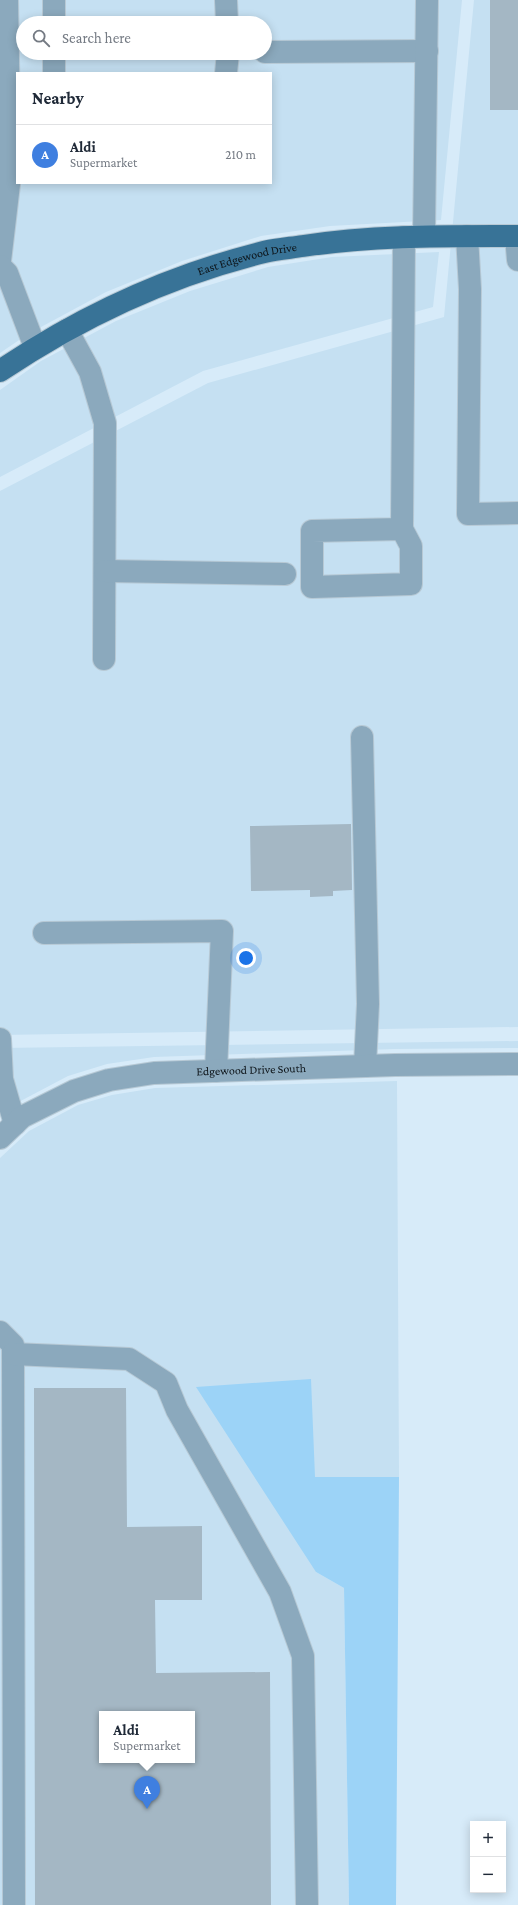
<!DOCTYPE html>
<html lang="en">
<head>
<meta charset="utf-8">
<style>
  body { margin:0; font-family:"Crimson Pro",serif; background:#f6f6f7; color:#1f2937 }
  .controls { position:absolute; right:12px; bottom:12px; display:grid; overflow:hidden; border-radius:0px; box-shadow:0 2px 10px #0003 }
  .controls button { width:36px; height:36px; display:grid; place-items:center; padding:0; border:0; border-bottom:1px solid #e0e1e3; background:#fff; color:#1f2937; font:20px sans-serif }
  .you { position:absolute; left:246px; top:958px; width:14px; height:14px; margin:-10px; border:3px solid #fff; border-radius:50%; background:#1a73e8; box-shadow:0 0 0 6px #1a73e833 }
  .badge { display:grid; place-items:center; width:26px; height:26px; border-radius:50%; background:#c93b33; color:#fff; font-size:13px; font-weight:700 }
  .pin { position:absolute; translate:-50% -33px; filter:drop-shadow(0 1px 2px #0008) }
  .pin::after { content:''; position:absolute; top:21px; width:14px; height:12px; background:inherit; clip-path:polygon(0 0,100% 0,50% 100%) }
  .popup { position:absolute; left:99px; top:1711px; width:96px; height:52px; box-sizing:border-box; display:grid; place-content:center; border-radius:0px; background:#fff; filter:drop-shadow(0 1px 3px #0005); font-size:13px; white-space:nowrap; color:#747a83 }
  .popup b { font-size:15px; color:#1f2937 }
  .popup::after { content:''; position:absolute; left:50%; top:100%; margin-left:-8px; border:8px solid transparent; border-top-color:#fff }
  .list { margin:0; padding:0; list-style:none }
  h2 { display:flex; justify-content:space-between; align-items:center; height:52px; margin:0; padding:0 16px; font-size:17px }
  h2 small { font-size:13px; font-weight:400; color:#747a83 }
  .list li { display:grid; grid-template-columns:26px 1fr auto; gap:12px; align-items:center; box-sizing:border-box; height:60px; padding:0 16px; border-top:1px solid #e0e1e3 }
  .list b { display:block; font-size:15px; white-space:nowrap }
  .list p { margin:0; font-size:13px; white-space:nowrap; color:#747a83 }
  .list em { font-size:13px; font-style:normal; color:#747a83 }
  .icon { flex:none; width:22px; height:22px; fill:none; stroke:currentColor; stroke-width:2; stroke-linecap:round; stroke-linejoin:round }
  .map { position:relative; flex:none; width:518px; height:1905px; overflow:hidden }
  .search { position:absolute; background:#fff; box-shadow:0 2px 10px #0003; left:16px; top:16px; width:256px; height:44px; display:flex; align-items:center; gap:10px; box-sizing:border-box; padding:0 14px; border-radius:22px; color:#747a83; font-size:15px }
  .panel { position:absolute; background:#fff; box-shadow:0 2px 10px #0003; left:16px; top:72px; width:256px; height:112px; border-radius:0px }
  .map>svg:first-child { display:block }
</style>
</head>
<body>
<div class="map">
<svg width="518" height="1905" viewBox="0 0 518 1905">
  <rect width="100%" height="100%" fill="#d7ebf9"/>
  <path fill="#c5e0f2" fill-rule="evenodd" d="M0 0H462L441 220 330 226 261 236 182 261 106 292 28 334 0 353ZM23 23H265V53H23ZM17 73H271V183H17Z
    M474 0H518V1027L0 1035V491L208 383 444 317Z
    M439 252 433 307 203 371 0 477V390L41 361 116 321 190 291 268 267 332 257Z
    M518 1041V1048L394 1049 154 1057 107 1064 68 1076 13 1105 0 1117V1048Z
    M397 1081 399 1477H315L316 1572 344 1588 349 1905H0V1158L29 1131 78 1105 112 1095 155 1088ZM102 1714H192V1760H102Z"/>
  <path fill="#9cd3f7" d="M311 1379 315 1477H399L396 1905H349L344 1588 316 1572 196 1387Z"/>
  <path fill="#a4b7c4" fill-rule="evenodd" d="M490 0H518V110H490Z
    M351 824 352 890 333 891V896L310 897V890L251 891 250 826Z
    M34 1388H126L127 1527 202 1526V1600H155L156 1673 270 1672 271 1905H35ZM102 1714H192V1760H102Z"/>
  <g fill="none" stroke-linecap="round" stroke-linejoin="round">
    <g stroke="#b7c9d5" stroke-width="24">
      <g id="minor">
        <path d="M54 0V23"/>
        <path d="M226 0 227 23"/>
        <path d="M265 52 427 51"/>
        <path d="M54 53V73"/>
        <path d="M226 73 228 53"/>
        <path d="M424 236 427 0"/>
        <path d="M467 236 470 289 468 514 518 513"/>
        <path d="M516 236 518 260"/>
        <path d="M0 261 10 176 7 0"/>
        <path d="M0 266 7 273 35 347"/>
        <path d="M67 330 90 372 105 423 104 659"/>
        <path d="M402 529 312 531V587L411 584V546L402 529 404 237"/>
        <path d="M105 571 285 574"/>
        <path d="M362 737 368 1004 365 1066"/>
        <path d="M44 933 222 931 216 1071"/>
        <path d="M0 1039 2 1079 15 1124"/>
        <path id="s1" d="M0 1138 22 1117 74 1091 109 1080 154 1073 395 1065 518 1064"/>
        <path d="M0 1332 13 1345 14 1905"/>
        <path d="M13 1354 129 1359 166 1383 177 1410 280 1592 303 1656 307 1905"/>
      </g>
    </g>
    <g stroke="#b7c9d5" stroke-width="24">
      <g id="major">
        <path id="s2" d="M0 371C80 317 171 275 264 252 277 249 290 248 303 246 374 235 446 236 518 236"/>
      </g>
    </g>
    <use href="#minor" stroke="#8ba9bd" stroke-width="22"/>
    <use href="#major" stroke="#387397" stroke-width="22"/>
  </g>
  <g text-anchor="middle" stroke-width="3" stroke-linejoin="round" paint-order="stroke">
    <g font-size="12" fill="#0d1419" stroke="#fff">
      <text dy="4" stroke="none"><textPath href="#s2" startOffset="273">East Edgewood Drive</textPath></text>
      <text dy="4" stroke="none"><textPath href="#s1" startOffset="268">Edgewood Drive South</textPath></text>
    </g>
  </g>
</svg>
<div class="controls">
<button>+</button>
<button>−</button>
</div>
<div class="you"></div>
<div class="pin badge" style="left:147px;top:1809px;background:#3f7fe0">A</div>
<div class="popup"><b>Aldi</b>Supermarket</div>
<div class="search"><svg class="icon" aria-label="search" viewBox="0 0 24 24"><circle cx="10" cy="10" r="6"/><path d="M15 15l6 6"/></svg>Search here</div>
<section class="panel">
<h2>Nearby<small></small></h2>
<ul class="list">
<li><span class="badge" style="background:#3f7fe0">A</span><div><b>Aldi</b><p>Supermarket</p></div><em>210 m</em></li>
</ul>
</section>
</div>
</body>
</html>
